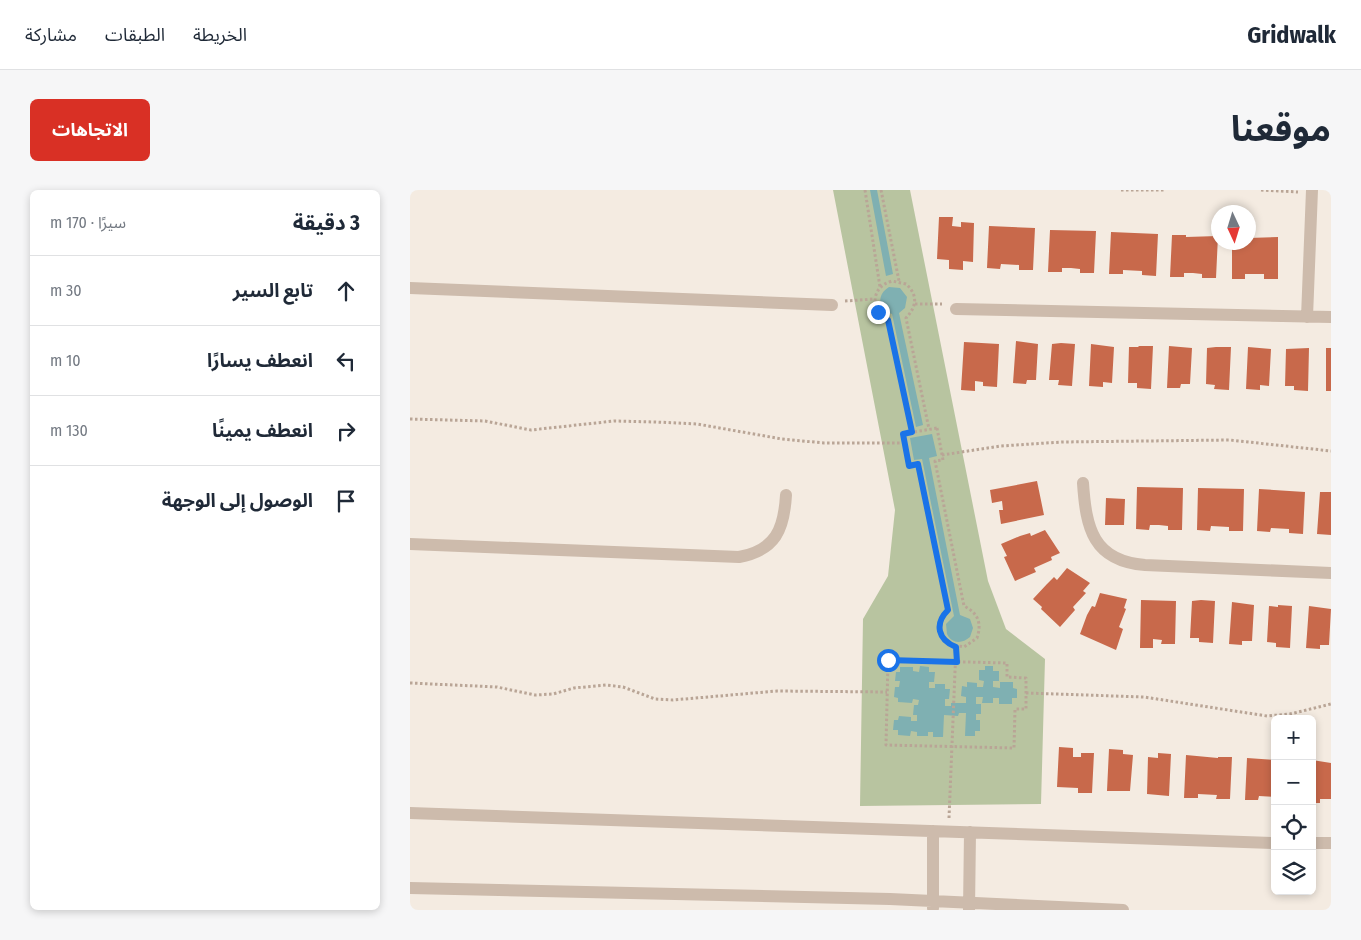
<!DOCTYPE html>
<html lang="ar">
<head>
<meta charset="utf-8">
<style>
  body { margin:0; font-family:"Fira Sans Condensed","Noto Sans Arabic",sans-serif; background:#f6f6f7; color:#1f2937; direction:rtl }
  .controls { position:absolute; right:15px; bottom:15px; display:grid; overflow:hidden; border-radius:8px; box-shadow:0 2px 8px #0003 }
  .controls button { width:45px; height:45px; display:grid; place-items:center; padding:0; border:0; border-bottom:1px solid #e0e1e3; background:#fff; color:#1f2937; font:25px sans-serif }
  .compass { position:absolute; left:801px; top:15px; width:45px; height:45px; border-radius:50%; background:#fff; box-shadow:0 2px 8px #0003; rotate:176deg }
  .stop { position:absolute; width:15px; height:15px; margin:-11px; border:4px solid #1a73e8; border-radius:50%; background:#fff }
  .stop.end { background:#1a73e8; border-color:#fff; box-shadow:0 1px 5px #0008 }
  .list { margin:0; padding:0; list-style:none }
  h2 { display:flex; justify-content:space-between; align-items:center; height:65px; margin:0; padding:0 20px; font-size:21px }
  h2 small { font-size:16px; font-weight:400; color:#747a83 }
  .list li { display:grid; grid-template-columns:32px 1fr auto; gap:15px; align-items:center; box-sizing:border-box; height:70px; padding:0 20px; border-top:1px solid #e0e1e3 }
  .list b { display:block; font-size:19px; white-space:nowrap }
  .list em { font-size:16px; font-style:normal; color:#747a83 }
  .icon { flex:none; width:28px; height:28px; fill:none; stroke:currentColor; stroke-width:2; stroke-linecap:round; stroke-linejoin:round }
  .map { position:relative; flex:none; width:921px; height:720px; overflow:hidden; direction:ltr; border-radius:8px }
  header { display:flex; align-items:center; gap:30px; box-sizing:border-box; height:70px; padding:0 25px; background:#fff; border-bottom:1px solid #e0e1e3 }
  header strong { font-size:24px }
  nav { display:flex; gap:28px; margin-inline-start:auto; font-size:18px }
  .intro { display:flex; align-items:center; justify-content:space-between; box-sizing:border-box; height:120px; padding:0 30px }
  h1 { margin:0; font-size:35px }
  .button { padding:12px 22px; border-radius:8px; background:#d93025; color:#fff; font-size:18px; font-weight:700 }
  main { display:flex; gap:30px; padding:0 30px }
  aside { flex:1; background:#fff; border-radius:8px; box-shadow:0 2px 8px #0003 }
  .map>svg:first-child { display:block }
</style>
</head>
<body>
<header>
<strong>Gridwalk</strong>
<nav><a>الخريطة</a><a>الطبقات</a><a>مشاركة</a></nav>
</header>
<div class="intro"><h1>موقعنا</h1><a class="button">الاتجاهات</a></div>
<main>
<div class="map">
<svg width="921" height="720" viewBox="0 0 921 720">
  <rect width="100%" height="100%" fill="#f4ebe1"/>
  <path fill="#b8c4a0" d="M423 0H500L578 391 596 439 635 469 631 614 450 616 453 429 478 386 485 320Z"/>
  <path fill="#7fb0b2" d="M460 0H467L483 84 476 86Z
    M479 97 490 98 497 107 495 118 489 123 513 235 506 237 482 124C468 120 466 105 479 97Z
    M522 244 527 266 519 268 550 425 560 429 563 438 560 447C552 454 542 454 537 444L536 434 544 426 512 269 504 270 500 248Z
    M510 476 519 477V482H525L524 492H519V498H525V494H535V499H540L539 509H535V516H541V513H556V507L551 506 552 496 557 497V492L567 493V497H573L574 491 569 490V480H575V476H583V481H589V491H583V497L590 498V492H603V498L607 499V508H602V514H589V508H583V513H572L573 507H566V514H571V524H566V530H570V541H565V546H555L556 523H549L548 526 534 525 533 547H523V542H518V546H507V542L501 541 500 546 488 545V540H483L484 530H488L489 526 501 527V531H507V525H503L504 515H508L509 510 503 509 502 513 488 512V508L484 507 485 497H489L490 491H485L486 482H490V477H503V481L509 482Z"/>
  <path fill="#c8694b" d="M529 27H543L542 36 551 37V32L564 33 563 72 553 71V80L539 79V70L527 69Z
    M579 36 625 38 623 80H609V75L591 74 590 79 577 78Z
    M640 40 686 41 684 83H670V79L661 78H652V82H638Z
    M701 42 748 44 746 86 732 85V81L713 80V84H699Z
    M762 45H776V47L808 46 806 88H792V84L783 83H774V87H760Z
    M868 47V89H854V84H835V89H822V52H838V48Z
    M606 151 628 154 626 190H617L616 194 603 193Z
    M554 152 589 154 587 197 573 196V192L565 191V201L551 200Z
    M651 153 665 154 662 196 648 195 649 190H639L642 154Z
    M681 154 704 157 702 193 693 192V197L679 196Z
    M728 156H743L741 199 727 198V193H718L719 157H729Z
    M759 156 782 158 780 194H771L770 198H757Z
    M806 157H821L819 200 804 199 805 195 796 194 797 158Z
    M838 157 861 159 859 196 850 195V200L836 199Z
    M899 158 898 201 884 200V196H875L876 159Z
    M916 158H921V201H916Z
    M627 291 634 325 591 334 589 320H593L592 311 582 313 580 300Z
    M727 297 773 298 772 340H758V336L749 335H740L739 340 726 339Z
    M788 298 834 299 833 341H819V337L801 336 800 341 787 340Z
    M849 299 895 302 893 344 879 343V339L861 338 860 342 847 341Z
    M910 302H921V345L907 344Z
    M696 308 715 309 714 335H695Z
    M635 340 650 363 641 367 642 370 624 378 626 382 605 391 594 367 597 366 591 354 610 346 620 343 621 346Z
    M657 378 680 393 673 401 676 403 663 417 665 420 650 437 631 419 632 417 623 409 637 394 644 387 647 390Z
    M690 403 717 409 714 418 716 419 709 437 713 439 706 460 670 444 677 425 682 416 685 417Z
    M731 410 766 411 765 454H751L752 450 743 449V458H730Z
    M791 410 805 411 803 453 789 452V448H780L782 411Z
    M822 412 844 415 842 451H832V455L819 454Z
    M868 415 882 416 880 458 866 457V453L857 452 859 416 868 417Z
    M899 416 921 419 919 455H910V459L896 458Z
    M649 557 663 558V567H671V563H684L682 603H668V598L647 597Z
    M699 559 713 560V564L723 565 720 601H697Z
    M748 563 761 564 759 606 737 604 738 567 748 568Z
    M776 565 808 568V567H822L820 609H806L807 605 788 604V608H774Z
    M837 568 865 570V607L849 606 848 610H835Z
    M902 570 921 573V609H910V613H902Z"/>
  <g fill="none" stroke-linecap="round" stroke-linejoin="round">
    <path stroke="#b9a596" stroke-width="3" stroke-dasharray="2.5 2.5" stroke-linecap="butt" d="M455 0 470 97
      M471 0 489 91
      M711 0H756
      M851 0 888 2
      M435 111 464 109
      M505 114H532
      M0 229 75 231 121 240 204 231 246 232 287 234 372 249 414 253H495
      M527 238 533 270 525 271 554 416C568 423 572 433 567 448L554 457 539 454 529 442 532 426 538 420 508 275 499 276 493 244Z
      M502 242 479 130 472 127 465 116C464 103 469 95 482 91L496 94C508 105 507 116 496 128L519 239
      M532 265 591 256 652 252 820 250 921 261
      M478 470 597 473V487L616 488V519H605L604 558 476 555Z
      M0 493 87 497 125 505 143 504 164 498 196 495 213 497 245 509 263 510 367 501 477 502
      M616 503 734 507 857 526 880 524 921 514
      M539 628 546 457"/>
    <path stroke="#cdbbac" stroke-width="12" d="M0 98 422 115
      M546 119 921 127
      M897 127 902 0
      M673 293C676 338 683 371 735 375L921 383
      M0 354 329 367C366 360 374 339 376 305
      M0 623 865 653
      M902 653H921
      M0 698 480 709 713 720
      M523 718V641
      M559 720 560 642"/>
  </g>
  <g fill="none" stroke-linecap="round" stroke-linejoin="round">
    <path stroke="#1a73e8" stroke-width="6" d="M468 122 478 130 502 242 493 244 499 276 508 274 538 420C524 434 528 450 546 457L547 472 478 470"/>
  </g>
</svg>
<div class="controls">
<button>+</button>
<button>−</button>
<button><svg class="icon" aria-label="locate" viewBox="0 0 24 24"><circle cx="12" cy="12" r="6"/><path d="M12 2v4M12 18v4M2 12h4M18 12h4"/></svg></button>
<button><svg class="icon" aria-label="layers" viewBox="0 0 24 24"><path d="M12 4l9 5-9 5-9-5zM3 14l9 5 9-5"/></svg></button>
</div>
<svg class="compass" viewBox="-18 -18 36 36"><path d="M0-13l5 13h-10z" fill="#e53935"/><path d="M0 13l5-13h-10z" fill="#747a83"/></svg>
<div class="stop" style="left:478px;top:470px"></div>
<div class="stop end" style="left:468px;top:122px"></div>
</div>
<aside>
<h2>3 دقيقة<small>سيرًا · 170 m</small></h2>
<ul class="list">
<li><svg class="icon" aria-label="ahead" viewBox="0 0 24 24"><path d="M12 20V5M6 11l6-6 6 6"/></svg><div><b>تابع السير</b></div><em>30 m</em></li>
<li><svg class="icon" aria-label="left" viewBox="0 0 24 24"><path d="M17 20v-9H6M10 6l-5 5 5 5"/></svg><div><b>انعطف يسارًا</b></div><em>10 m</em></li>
<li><svg class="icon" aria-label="right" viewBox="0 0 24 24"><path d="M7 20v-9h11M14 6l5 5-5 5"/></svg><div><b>انعطف يمينًا</b></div><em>130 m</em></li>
<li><svg class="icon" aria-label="arrive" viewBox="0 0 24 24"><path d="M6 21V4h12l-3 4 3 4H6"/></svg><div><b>الوصول إلى الوجهة</b></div></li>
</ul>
</aside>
</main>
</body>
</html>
